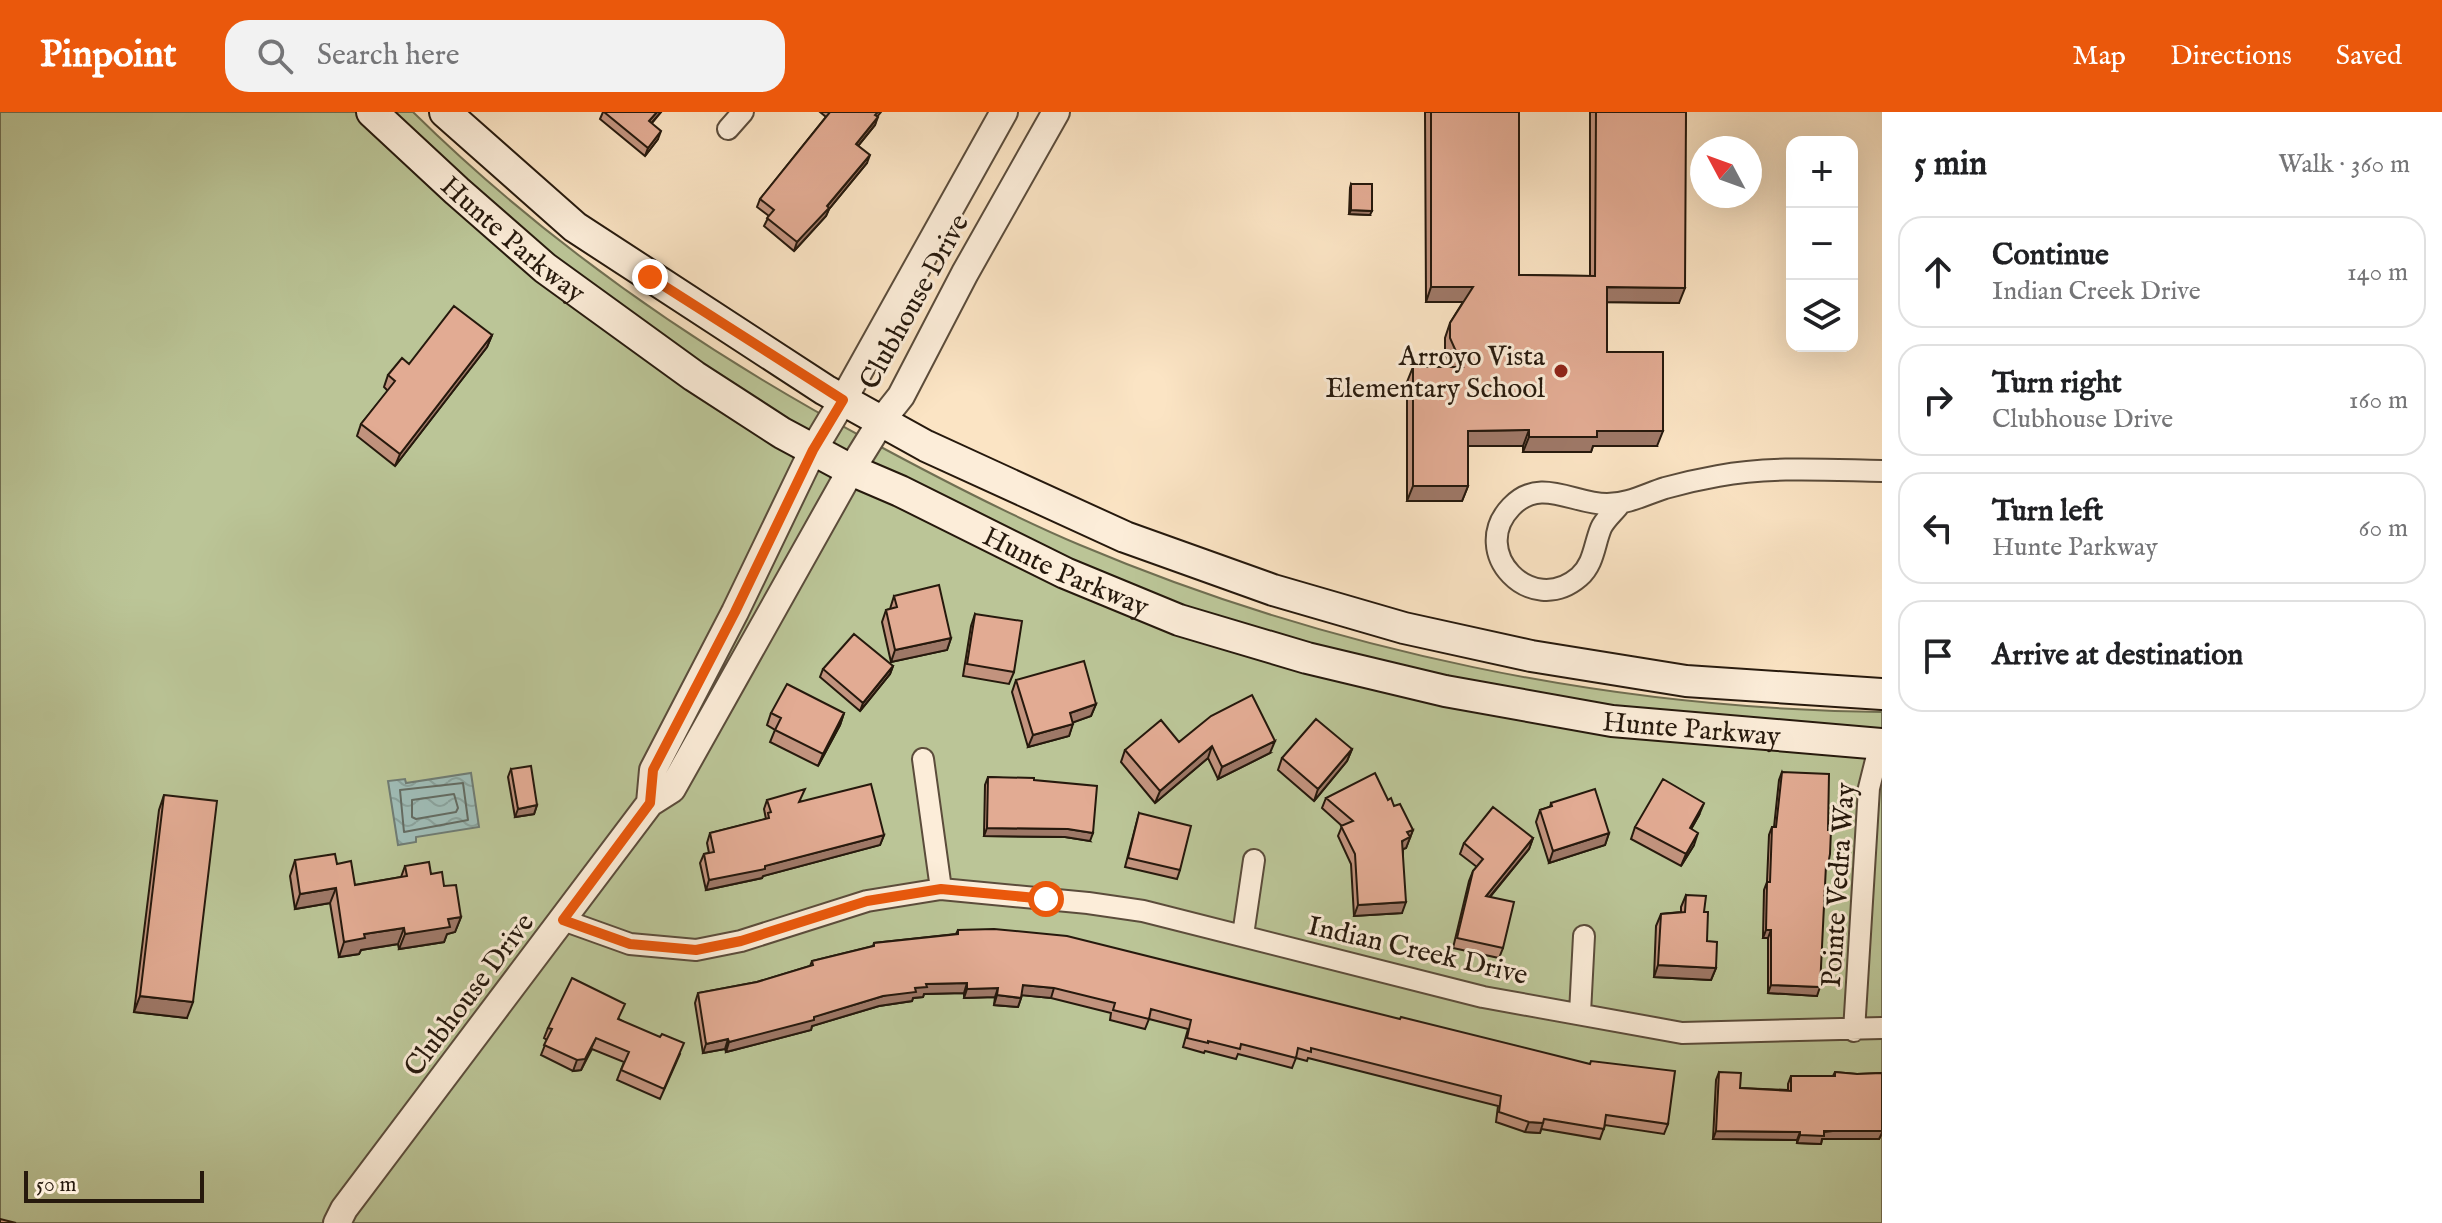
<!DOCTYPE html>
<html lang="en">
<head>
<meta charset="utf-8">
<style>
  body { margin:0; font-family:"IM FELL English",serif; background:#f2f2f2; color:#202124 }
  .controls { position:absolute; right:24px; top:24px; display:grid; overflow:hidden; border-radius:16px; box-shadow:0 8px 32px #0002 }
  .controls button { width:72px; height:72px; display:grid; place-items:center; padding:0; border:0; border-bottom:2px solid #e0e0e0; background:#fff; color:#202124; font:40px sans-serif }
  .compass { position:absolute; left:1690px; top:24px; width:72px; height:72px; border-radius:50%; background:#fff; box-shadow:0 8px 32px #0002; rotate:311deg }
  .scale { position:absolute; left:24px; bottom:20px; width:180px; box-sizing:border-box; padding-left:8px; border:4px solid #26190d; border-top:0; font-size:22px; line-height:28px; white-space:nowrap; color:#26190d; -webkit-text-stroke:6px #fcedd9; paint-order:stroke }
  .stop { position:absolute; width:24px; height:24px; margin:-18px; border:6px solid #ea580c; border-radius:50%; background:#fff }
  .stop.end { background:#ea580c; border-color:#fff; box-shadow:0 2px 8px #0008 }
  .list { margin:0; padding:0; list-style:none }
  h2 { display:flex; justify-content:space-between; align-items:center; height:104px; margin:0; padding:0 32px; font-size:34px }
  h2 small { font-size:26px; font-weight:400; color:#757577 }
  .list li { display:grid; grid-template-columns:52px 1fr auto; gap:24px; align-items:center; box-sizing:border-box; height:112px; margin:0 16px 16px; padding:0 16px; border:2px solid #e0e0e0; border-radius:24px }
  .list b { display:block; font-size:30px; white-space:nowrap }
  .list p { margin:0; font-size:26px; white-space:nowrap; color:#757577 }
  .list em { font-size:26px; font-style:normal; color:#757577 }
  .icon { flex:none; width:44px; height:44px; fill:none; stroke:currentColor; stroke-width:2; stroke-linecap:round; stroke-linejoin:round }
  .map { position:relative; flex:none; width:1882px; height:1111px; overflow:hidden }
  header { display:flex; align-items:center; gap:48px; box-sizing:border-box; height:112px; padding:0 40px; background:#ea580c; color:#fff }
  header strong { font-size:38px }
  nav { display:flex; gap:44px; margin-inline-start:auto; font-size:28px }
  .search { width:560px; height:72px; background:#f2f2f2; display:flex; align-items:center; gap:20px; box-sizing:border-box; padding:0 28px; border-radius:24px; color:#757577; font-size:30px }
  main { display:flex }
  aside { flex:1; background:#fff }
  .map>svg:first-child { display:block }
</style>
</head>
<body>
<header>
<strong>Pinpoint</strong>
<div class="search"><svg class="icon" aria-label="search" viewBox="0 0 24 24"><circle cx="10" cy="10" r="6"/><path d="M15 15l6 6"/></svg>Search here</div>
<nav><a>Map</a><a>Directions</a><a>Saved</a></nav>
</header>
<main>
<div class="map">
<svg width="1882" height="1111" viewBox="0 0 1882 1111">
  <defs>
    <pattern id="water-waves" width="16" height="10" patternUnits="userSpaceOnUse" patternTransform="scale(2)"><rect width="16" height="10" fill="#a0beb9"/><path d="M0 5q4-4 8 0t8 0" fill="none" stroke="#8aa39e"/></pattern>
  </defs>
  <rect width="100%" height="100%" fill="#fbe4c4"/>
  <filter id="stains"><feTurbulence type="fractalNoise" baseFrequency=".0025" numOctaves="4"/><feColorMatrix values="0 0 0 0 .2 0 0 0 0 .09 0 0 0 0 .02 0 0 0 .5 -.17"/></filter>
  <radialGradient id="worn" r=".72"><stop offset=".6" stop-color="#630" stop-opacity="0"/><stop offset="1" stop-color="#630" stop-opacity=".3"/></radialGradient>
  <path fill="#bbc597" stroke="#706f52" stroke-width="2" d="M0 0H413C546 131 704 240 868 328 938 366 1007 402 1080 433 1331 539 1610 597 1882 600V1111H0Z"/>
  <path fill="url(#water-waves)" stroke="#6f7c74" stroke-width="2" d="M471 661 479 715 416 725V730L398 733 388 669 405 667 406 671Z"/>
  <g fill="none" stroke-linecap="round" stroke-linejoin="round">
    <path stroke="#636c63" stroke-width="2" d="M463 671 468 708 404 720 400 678Z
      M454 682 458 696 456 700 416 707 412 705V688Z"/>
    <g stroke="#5b4c3b" stroke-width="24">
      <path id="minor" d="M728 17 743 0
        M1620 392C1614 400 1605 407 1601 416 1594 433 1594 452 1579 465 1531 506 1468 440 1511 395 1540 364 1573 392 1607 392 1628 392 1646 382 1665 376 1683 371 1701 367 1718 364 1772 354 1828 358 1882 359
        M923 647 941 777
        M563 808 630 832 696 838 741 829 867 789 941 777 1088 791 1143 799 1483 885 1682 921 1882 916
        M1243 823 1254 748
        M1580 901 1584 824
        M1854 919 1869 676 1880 632"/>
    </g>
    <g stroke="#5b4c3b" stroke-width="30">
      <path id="tertiary" d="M650 691 653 658 735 500 813 338 843 288 1004 0
        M337 1111 344 1097 650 691 672 677 851 358 882 308 901 284 965 161 1056 0"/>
    </g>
    <g stroke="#26190d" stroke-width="34">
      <g id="secondary">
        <path id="s1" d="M372 0 457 79 545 156 694 264 782 321 851 358 900 379 1065 461 1179 508 1307 546 1445 579 1612 609 1882 632"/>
        <path d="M445 0 575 115 825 278 926 334 1125 425 1273 478 1404 516 1531 544 1686 569 1882 582"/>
      </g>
    </g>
    <use href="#minor" stroke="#fcedd9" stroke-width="20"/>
    <use href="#tertiary" stroke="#fcedd9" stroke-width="26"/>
    <use href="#secondary" stroke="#fcedd9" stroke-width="30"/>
  </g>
  <path fill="#c2937e" stroke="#26190d" stroke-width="2" d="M603 0H661L652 11 658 27 645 44 600 7Z
    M820 0H881L877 5 875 13 858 34 867 51 829 97 826 104 794 139 764 114 769 104 757 95 760 87 826 5Z
    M1425 0H1519V163L1590 164V0H1686L1679 191 1607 190V240L1657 334H1593L1591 340H1523V334H1468V374L1462 389H1407V270L1413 255H1451L1445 241V226L1450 211 1463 190H1426Z
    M1351 72 1370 103 1349 102 1350 76Z
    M492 223 487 235 395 354 357 324 361 312 388 279 384 275 388 263 409 252Z
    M894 484 951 526 947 538 891 550 882 510 886 498 890 497Z
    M975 502 1014 560 1009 572 963 564 971 514Z
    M893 554 890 562 860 599 820 565 823 557Z
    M1016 568 1096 592 1091 604 1073 610 1069 624 1028 635 1012 580Z
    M771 601H844L840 613 818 654 770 630 775 618 767 613Z
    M1179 630 1270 641 1218 667 1208 646 1155 691 1121 650 1125 638Z
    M1352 637 1347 649 1314 689 1278 658 1282 646Z
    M511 657 537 693 534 702 515 705 508 665Z
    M1782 660 1825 761 1817 884 1768 881V826H1763L1764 778 1767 770 1769 723 1772 715H1774L1779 668Z
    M988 665 1034 668 1090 729 1065 725 984 724 985 673Z
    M164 683 187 906 134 900 159 698Z
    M1326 686 1388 688 1413 718 1406 736 1403 737 1402 801 1354 804 1351 752 1338 724 1342 714 1322 696Z
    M767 688 800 689 884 723 880 733 763 764 762 766 706 778 700 751 704 742 709 741 707 731 710 721 766 707 764 697Z
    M1551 691 1609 721 1605 733 1549 751 1536 710 1540 698 1550 695Z
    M1139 701 1180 758 1177 767 1125 755Z
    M1699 703 1691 717 1694 733 1681 754 1631 727 1635 715Z
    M1533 726 1529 737 1490 785 1503 836 1499 846 1453 836 1469 769 1473 759 1477 755 1460 742 1464 731Z
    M295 748 337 752 355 773 401 765 405 754 431 762 444 774 461 805 455 820 447 822 444 830 399 837 398 832 361 838 359 842 339 845 330 791 295 797 290 764Z
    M1686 783 1704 800 1707 829 1716 856 1711 868 1654 865 1656 814 1661 802 1681 800V795Z
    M958 818 1668 1012 1664 1022 1605 1013 1600 1027 1541 1017 1540 1021 1525 1020 1496 1010 1498 994 1308 946 1307 949 1296 946 1292 956 1238 942 1236 947 1205 939 1204 941 1183 935 1188 917 1149 907 1145 917 1110 908 1111 901 1051 886 1022 883 1018 895 994 893 995 885 964 886V881L924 882 923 885 913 886 912 889 879 894 812 914 811 918 726 940 725 937 703 941 695 891 698 881 757 870 810 854 812 849 873 834 874 831 956 822Z
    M619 907 680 942 660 987 617 968 624 950 592 937 581 958 573 959 541 943 547 928 544 926 548 916Z
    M1719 960 1740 976 1788 978V972L1791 964H1833L1835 960 1857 962 1882 961V1021L1879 1027H1822L1821 1032 1797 1031V1028L1713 1027 1716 968Z"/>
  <path fill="#9e7867" stroke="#26190d" stroke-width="2" d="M657 0H661L646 17 649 9Z
    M878 5 875 13 853 40 856 32Z
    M661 19 658 27 645 44 648 36Z
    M870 43 867 51 829 97 826 104 794 139 797 130Z
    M1351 98 1372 99 1370 103 1349 102Z
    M1431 175H1473L1467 190H1426Z
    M1607 175 1685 176 1679 191 1602 190Z
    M492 223 487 235 395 354 400 342Z
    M1529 318 1523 334H1463L1468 319Z
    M1597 319H1663L1657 334H1593L1591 340H1523L1529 325Z
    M1413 374H1468L1462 389H1407Z
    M951 526 947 538 891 550 895 538Z
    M893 554 890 562 860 599 863 591Z
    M1096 592 1091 604 1066 613 1070 601Z
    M844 601 840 613 818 654 823 642Z
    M1073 612 1069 624 1028 635 1033 623Z
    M1275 629 1270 641 1218 667 1222 655Z
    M1212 634 1208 646 1155 691 1160 679Z
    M1352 637 1347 649 1314 689 1318 677Z
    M1704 691 1699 703 1685 728 1690 716Z
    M537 693 534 702 515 705 518 697Z
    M987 716 1068 717 1093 721 1090 729 1065 725 984 724Z
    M1413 718 1406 736 1398 739 1407 720Z
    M1609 721 1605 733 1549 751 1553 739Z
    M1698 721 1694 733 1681 754 1686 742Z
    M884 723 880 733 763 764 762 766 706 778 709 768Z
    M1533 726 1529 737 1482 794 1486 784Z
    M336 776 330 791 295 797 300 782Z
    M1406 790 1402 801 1354 804 1358 793Z
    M461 805 455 820 447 822 444 830 399 837 405 822 448 807Z
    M404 816 398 832 361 838 359 842 339 845 344 830 364 822Z
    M1766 818H1771L1768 826H1763Z
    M1658 853 1716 856 1711 868 1654 865Z
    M967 871 964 881 924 882 923 885 913 886 912 889 879 894 812 914 811 918 726 940 729 930 883 884 926 872Z
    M1023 873 1054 876 1051 886 1019 883Z
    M1771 873 1820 875 1817 884 1768 881Z
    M998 876 995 885 964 886 967 877Z
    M997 883 1021 886 1018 895 994 893Z
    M140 884 193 890 187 906 134 900Z
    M596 926 581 958 573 959 577 948Z
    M728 927 725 937 703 941 706 932Z
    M1529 1010 1543 1011 1540 1021 1525 1020Z
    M1882 1013V1021L1879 1027H1822L1821 1032 1797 1031 1800 1023Z
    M1716 1019 1800 1020 1797 1028 1713 1027Z"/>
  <path fill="#e2ab93" stroke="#26190d" stroke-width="2" d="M604 0H657L649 9 661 19 648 36Z
    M830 0H878L875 3 878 5 856 32 870 43 827 94 829 96 797 130 767 106 774 98 760 87Z
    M1431 0H1519V163L1595 164 1596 0H1686L1685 176 1607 175V240H1663V319H1597V325H1529V318L1468 319V374H1413V255H1463L1450 226V211L1473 175H1431Z
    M1351 72H1372V99L1351 98Z
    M454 194 492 223 400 342 361 312 395 269 388 263 402 246 409 252Z
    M939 473 951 526 895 538 886 498 897 495 894 484Z
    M975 502 1022 509 1014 560 967 552Z
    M854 522 893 554 863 591 823 557Z
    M1084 549 1096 592 1070 601 1073 612 1033 623 1016 568Z
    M787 572 844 601 823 642 775 618 781 606 771 601Z
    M1252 583 1275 629 1222 655 1212 634 1160 679 1125 638 1161 608 1179 630 1211 604Z
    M1316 607 1352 637 1318 677 1282 646Z
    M531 654 537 693 518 697 511 657Z
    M1782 660 1829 662 1828 718H1831L1830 742 1828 753H1826L1820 875 1771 873V818H1766L1767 770H1770L1772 715H1776Z
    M1375 661 1388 688 1391 686 1394 694 1400 692 1413 718 1407 720 1410 725 1402 729 1406 790 1358 793 1355 742 1341 714 1353 709 1326 686Z
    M988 665 1034 666V668L1097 674 1093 721 1068 717 987 716Z
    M1663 667 1704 691 1690 716 1698 721 1686 742 1635 715Z
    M871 672 884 723 765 754V757L709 768 704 742 714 740 710 721 769 706 768 701 771 700 767 688 805 677 799 690Z
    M1595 677 1609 721 1553 739 1540 698 1552 694 1551 691Z
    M164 683 217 689 193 890 140 884Z
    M1493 695 1533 726 1486 784 1514 790 1503 836 1457 826 1473 759 1483 747 1464 731Z
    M1139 701 1191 714 1180 758 1128 746Z
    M335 742 337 752 351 749 355 773 407 764 405 754 429 750 431 762 442 760 444 774 456 773 461 805 448 807 450 815 405 822 404 816 364 822 365 826 344 830 336 776 300 782 295 748Z
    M1686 783 1706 784 1704 800H1708L1707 829 1717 830 1716 856 1658 853 1661 802 1685 800Z
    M994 817 1067 824 1400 907 1401 905 1590 952 1591 949 1675 959 1668 1012 1606 1003 1604 1017 1544 1007 1543 1011 1529 1010 1499 1000 1501 984 1311 936V940L1298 936 1296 946 1241 932 1240 937 1208 929V931L1187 926 1191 908 1151 897 1149 907 1113 898 1115 891 1054 876 1023 873 1021 886 997 883 998 876 967 877V871L926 872 927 875 915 876 916 880 883 884 814 905V908L729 930 728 927 706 932 698 881 757 870 813 853 812 849 874 834V831L958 822V818Z
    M572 866 625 892 618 907 660 925 662 922 684 931 664 977 621 958 629 940 596 926 585 947 577 948 544 933 552 917 548 916Z
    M1719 960 1741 961 1740 976 1791 979V964H1835V960L1857 962 1882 961V1019H1824V1024L1800 1023V1020L1716 1019Z
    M0 1107 16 1111H0Z"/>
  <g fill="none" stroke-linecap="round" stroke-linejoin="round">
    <path stroke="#ea580c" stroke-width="10" d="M650 165 843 288 813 338 735 500 653 658 650 691 563 808 630 832 696 838 741 829 867 789 941 777 1046 787"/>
  </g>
  <circle fill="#8f2418" stroke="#fcedd9" stroke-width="3" cx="1561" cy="259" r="8"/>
  <g text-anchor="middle" stroke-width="6" stroke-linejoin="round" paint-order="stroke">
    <g font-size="28" fill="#26190d" stroke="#fcedd9">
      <text dy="10" stroke="none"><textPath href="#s1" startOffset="190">Hunte Parkway</textPath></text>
      <text transform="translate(913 189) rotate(-61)" y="10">Clubhouse Drive</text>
      <text dy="10" stroke="none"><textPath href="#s1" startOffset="838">Hunte Parkway</textPath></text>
      <text dy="10" stroke="none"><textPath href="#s1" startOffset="1486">Hunte Parkway</textPath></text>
      <text transform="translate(1837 773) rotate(-86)" y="10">Pointe Vedra Way</text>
      <text transform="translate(1418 837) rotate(13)" y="10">Indian Creek Drive</text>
      <text transform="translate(468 882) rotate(-53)" y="10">Clubhouse Drive</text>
    </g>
    <g font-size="28" fill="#26190d" stroke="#fcedd9" text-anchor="end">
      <text x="1545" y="253">Arroyo Vista<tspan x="1545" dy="32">Elementary School</tspan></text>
    </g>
  </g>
  <rect width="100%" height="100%" filter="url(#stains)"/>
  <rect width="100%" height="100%" fill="url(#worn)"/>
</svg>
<div class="controls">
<button>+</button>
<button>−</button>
<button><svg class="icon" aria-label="layers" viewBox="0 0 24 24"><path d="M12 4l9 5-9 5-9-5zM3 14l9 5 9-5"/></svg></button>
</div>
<svg class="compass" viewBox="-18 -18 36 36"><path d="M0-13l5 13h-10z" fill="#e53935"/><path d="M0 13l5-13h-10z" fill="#757577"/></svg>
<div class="scale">50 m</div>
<div class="stop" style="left:1046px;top:787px"></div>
<div class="stop end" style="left:650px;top:165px"></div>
</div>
<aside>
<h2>5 min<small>Walk · 360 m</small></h2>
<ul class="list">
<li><svg class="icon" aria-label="ahead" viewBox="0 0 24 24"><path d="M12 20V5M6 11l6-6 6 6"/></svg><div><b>Continue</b><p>Indian Creek Drive</p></div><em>140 m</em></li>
<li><svg class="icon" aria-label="right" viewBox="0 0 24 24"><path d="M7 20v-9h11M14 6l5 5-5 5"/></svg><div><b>Turn right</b><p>Clubhouse Drive</p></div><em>160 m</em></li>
<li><svg class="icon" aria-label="left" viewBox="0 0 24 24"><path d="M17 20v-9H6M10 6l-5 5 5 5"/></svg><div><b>Turn left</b><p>Hunte Parkway</p></div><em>60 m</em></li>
<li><svg class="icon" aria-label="arrive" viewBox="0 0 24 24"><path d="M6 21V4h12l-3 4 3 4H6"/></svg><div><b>Arrive at destination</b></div></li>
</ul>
</aside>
</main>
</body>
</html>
